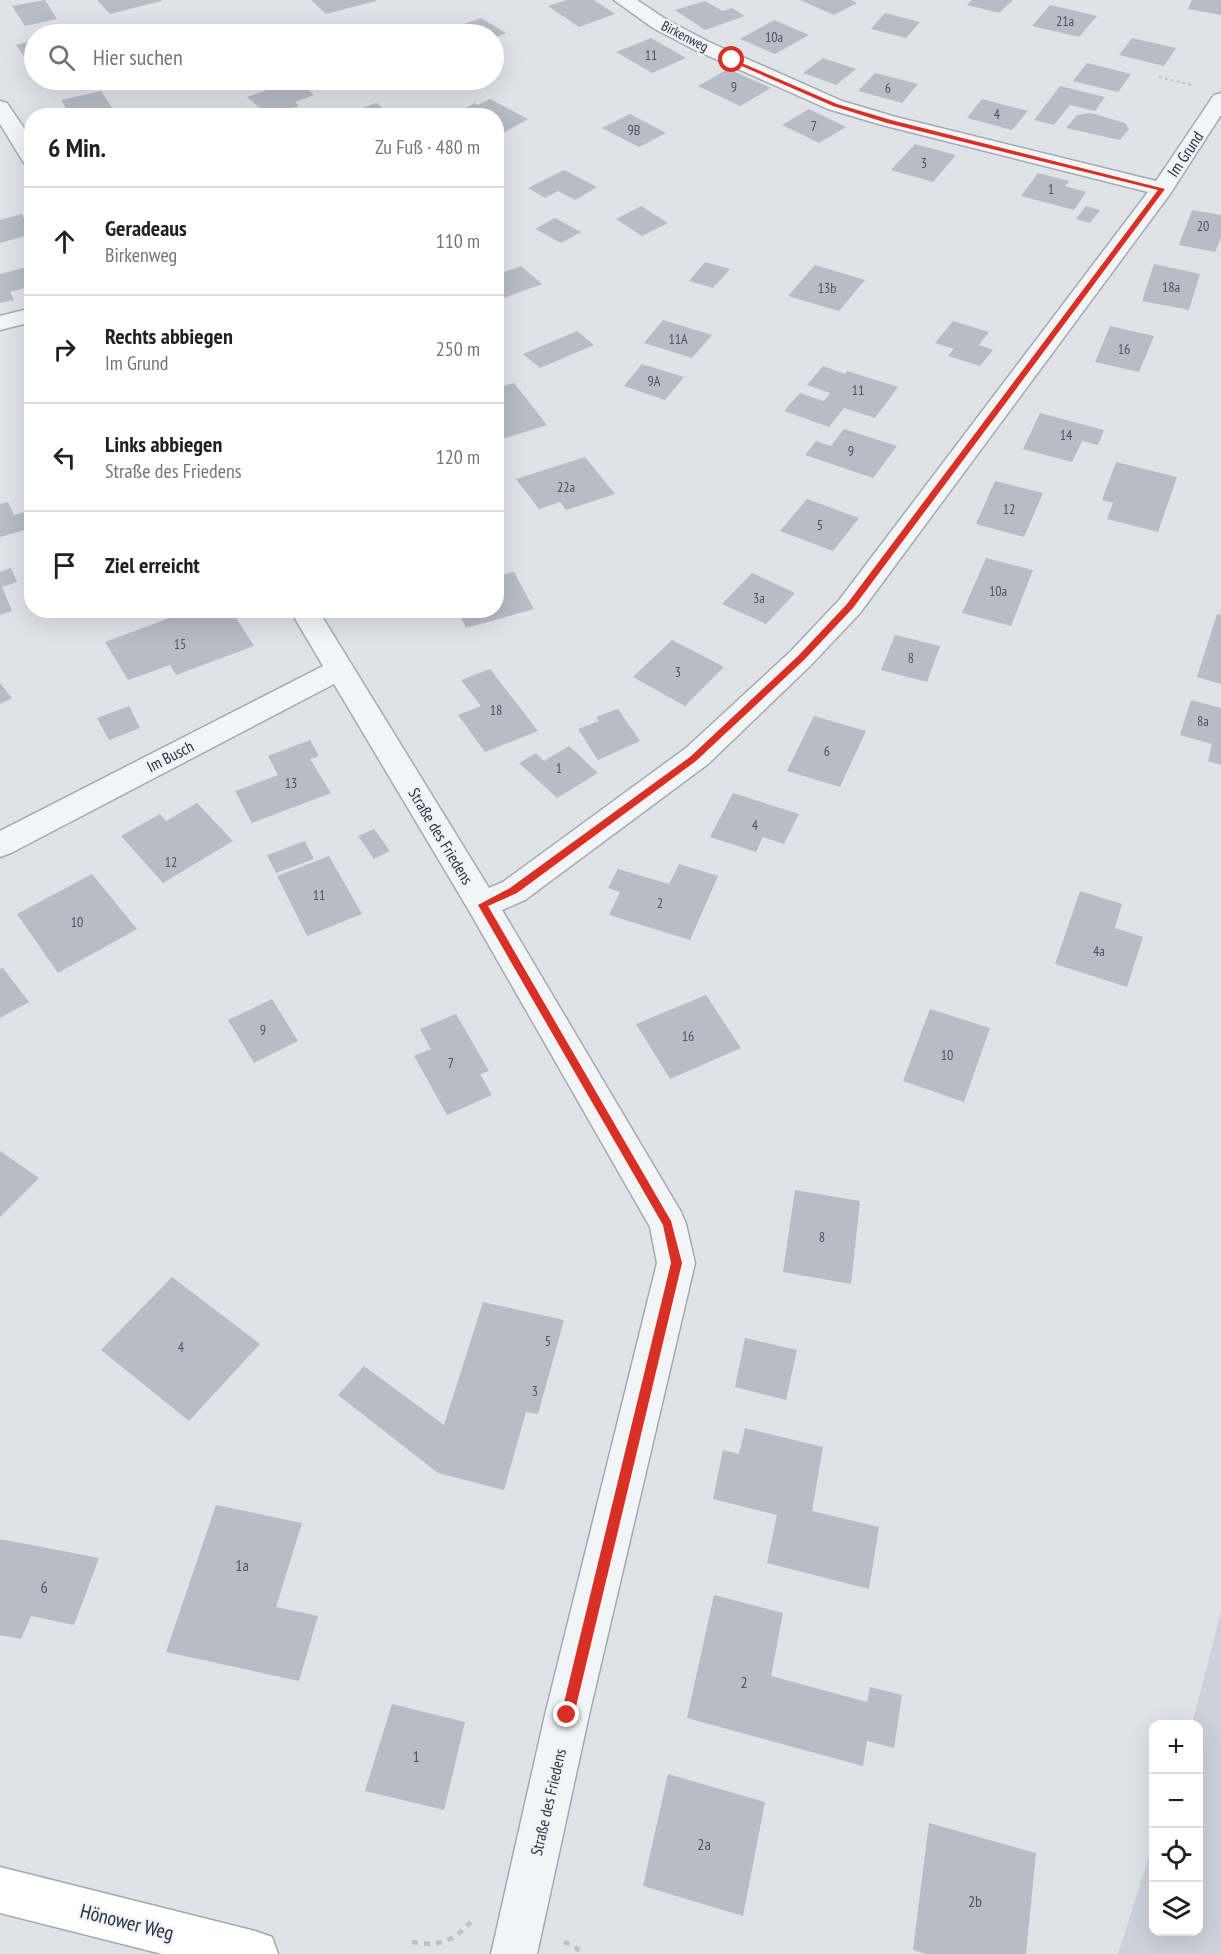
<!DOCTYPE html>
<html lang="de">
<head>
<meta charset="utf-8">
<style>
  body { margin:0; font-family:"PT Sans Narrow",sans-serif; background:#f2f2f2; color:#202124 }
  .controls { position:absolute; right:18px; bottom:18px; display:grid; overflow:hidden; border-radius:12px; box-shadow:0 6px 24px #0002 }
  .controls button { width:54px; height:54px; display:grid; place-items:center; padding:0; border:0; border-bottom:2px solid #e0e0e0; background:#fff; color:#202124; font:30px sans-serif }
  .stop { position:absolute; width:18px; height:18px; margin:-14px; border:4px solid #d93025; border-radius:50%; background:#fff }
  .stop.end { background:#d93025; border-color:#fff; box-shadow:0 2px 6px #0008 }
  .list { margin:0; padding:0; list-style:none }
  h2 { display:flex; justify-content:space-between; align-items:center; height:78px; margin:0; padding:0 24px; font-size:26px }
  h2 small { font-size:20px; font-weight:400; color:#757577 }
  .list li { display:grid; grid-template-columns:39px 1fr auto; gap:18px; align-items:center; box-sizing:border-box; height:108px; padding:0 24px; border-top:2px solid #e0e0e0 }
  .list b { display:block; font-size:22px; white-space:nowrap }
  .list p { margin:0; font-size:20px; white-space:nowrap; color:#757577 }
  .list em { font-size:20px; font-style:normal; color:#757577 }
  .icon { flex:none; width:33px; height:33px; fill:none; stroke:currentColor; stroke-width:2; stroke-linecap:round; stroke-linejoin:round }
  .map { position:relative; flex:none; width:1221px; height:1954px; overflow:hidden }
  .search { position:absolute; background:#fff; box-shadow:0 6px 24px #0002; left:24px; top:24px; width:480px; height:66px; display:flex; align-items:center; gap:15px; box-sizing:border-box; padding:0 21px; border-radius:33px; color:#757577; font-size:22px }
  .panel { position:absolute; background:#fff; box-shadow:0 6px 24px #0002; left:24px; top:108px; width:480px; height:510px; border-radius:24px }
  .map>svg:first-child { display:block }
</style>
</head>
<body>
<div class="map">
<svg width="1221" height="1954" viewBox="0 0 1221 1954">
  <rect width="100%" height="100%" fill="#dfe3e8"/>
  <path fill="#cdd2da" d="M1221 1612V1954H1118L1153 1844 1154 1932H1198V1724H1192Z"/>
  <path fill="#b7bcc5" d="M45 0 57 19 25 26 12 6Z
    M97 0H161V1L110 14Z
    M311 0H376V1L326 14Z
    M567 0H594L615 14 579 27 548 6Z
    M800 0H851L857 3 834 15Z
    M972 0H1013L999 13 967 5Z
    M1192 0H1221V15L1188 9Z
    M705 1 723 11 732 8 745 16 705 30 675 10Z
    M1050 5 1059 7 1097 16 1079 37 1032 26Z
    M885 13 920 22 906 38 871 29Z
    M481 18 506 33 494 38V34H453L446 30Z
    M774 20 809 35 775 54 740 39Z
    M300 25 311 34H269Z
    M651 38 686 58 652 73 616 52Z
    M1132 38 1176 48 1164 66 1119 55Z
    M34 40V62L29 63 16 45Z
    M823 58 856 69 836 85 803 73Z
    M1087 63 1131 74 1118 92 1073 81Z
    M728 69 771 88 740 106 698 86Z
    M875 73 918 84 902 103 858 91Z
    M297 80 314 95 295 102 299 106 268 115 247 97Z
    M1060 86 1080 91 1105 97 1095 111 1070 105 1054 125 1034 120Z
    M101 91 113 109 87 116H71L61 100Z
    M490 99 528 119 496 137V116H457L466 112 462 110 475 103 478 105Z
    M982 99 1028 111 1012 130 967 118Z
    M376 103 393 116H343V115Z
    M809 109 846 127 819 143 782 125Z
    M1091 113 1125 123 1129 129 1120 140 1066 128 1077 115Z
    M630 114 666 133 639 147 602 128Z
    M915 144 956 155 933 182 891 170Z
    M564 170 597 187 575 200 558 191 545 198 528 188Z
    M1038 173 1069 181 1065 186 1086 192 1074 210 1021 196Z
    M641 206 668 223 642 236 616 219Z
    M1086 206 1100 210 1090 223 1076 219Z
    M1192 210 1221 215V238L1215 252 1179 245Z
    M22 214 32 234 0 243V220Z
    M555 218 581 232 561 243 535 229Z
    M705 262 730 269 713 288 689 281Z
    M1154 264 1200 274 1189 310 1142 301Z
    M815 265 865 280 839 311 788 296Z
    M521 266 542 284 496 301V275Z
    M27 267 32 275V286L10 292 14 300 0 303V274Z
    M663 320 712 335 692 358 644 343Z
    M953 321 989 332 979 345 993 350 980 366 948 356 954 349 935 343Z
    M1110 326 1154 336 1139 372 1095 362Z
    M577 331 594 345 540 368 523 354Z
    M642 364 684 377 665 400 624 386Z
    M823 366 845 374 847 371 898 387 875 418 844 408 829 427 784 411 800 393 824 401 830 393 807 385Z
    M514 383 547 425 496 441V388Z
    M1040 413 1104 430 1098 445 1082 441 1072 462 1023 449Z
    M844 429 897 446 873 478 805 455 816 441 831 446Z
    M585 457 615 494 566 510 560 502 539 509 516 479Z
    M1116 462 1177 477 1158 532 1107 519 1113 503 1102 500Z
    M995 481 1043 493 1024 537 976 524Z
    M807 499 859 518 833 551 780 531Z
    M8 502 14 515 32 510V528L0 537V504Z
    M986 558 1033 570 1011 626 962 613Z
    M11 568 17 582 2 587 12 611 0 615V572Z
    M514 572 534 609 466 628 457 610H496V577Z
    M752 573 795 593 766 624 722 604Z
    M191 610H231L254 646 176 675 170 665 128 680 105 642Z
    M1217 614 1221 615V684L1197 677Z
    M895 635 940 646 927 682 881 670Z
    M672 640 724 667 685 706 633 677Z
    M490 669 538 731 485 752 458 715 481 706 461 680Z
    M0 683 12 698 0 704Z
    M1191 700 1221 708V765L1208 761 1212 744 1180 735Z
    M129 706 140 728 109 740 97 718Z
    M618 709 640 741 598 760 578 729 599 721 596 717Z
    M814 716 866 731 840 787 787 771Z
    M310 740 319 756 310 759 331 793 252 823 235 791 278 775 268 756Z
    M569 746 598 773 557 798 519 763 536 753 544 761Z
    M733 793 799 814 784 844 763 837 756 852 710 837Z
    M197 803 233 841 163 883 121 836 160 814 166 821Z
    M374 829 390 851 374 859 358 836Z
    M305 841 314 859 276 873 267 855Z
    M329 856 362 914 307 936 277 876Z
    M679 864 718 876 690 940 609 915 620 892 608 888 618 869 669 884Z
    M92 874 137 929 58 973 17 914Z
    M1080 891 1122 904 1115 928 1143 937 1127 987 1055 964Z
    M3 968 29 1002 0 1018V969Z
    M706 995 741 1048 670 1079 636 1024Z
    M272 999 298 1041 254 1063 228 1020Z
    M930 1009 990 1028 964 1102 903 1081Z
    M456 1014 489 1071 480 1074 492 1095 447 1115 414 1056 431 1049 420 1029Z
    M0 1151 39 1178 0 1217Z
    M795 1190 860 1201 851 1284 783 1272Z
    M172 1277 260 1344 189 1421 101 1350Z
    M483 1302 564 1320 538 1414 526 1412 504 1490 438 1473 338 1395 364 1366 444 1425Z
    M745 1338 797 1350 786 1400 735 1387Z
    M745 1428 823 1447 812 1511 879 1527 869 1589 767 1563 777 1515 713 1499 723 1450 739 1454Z
    M216 1505 302 1523 276 1607 318 1616 299 1681 166 1652Z
    M0 1539 99 1558 74 1625 31 1616 21 1639 0 1635Z
    M714 1595 783 1613 771 1676 867 1702 870 1687 902 1695 894 1748 867 1741 863 1766 687 1718Z
    M392 1704 465 1722 444 1810 365 1791Z
    M668 1774 765 1802 743 1916 643 1886Z
    M929 1823 1036 1853 1026 1954H926L913 1950Z"/>
  <g fill="none" stroke-linecap="round" stroke-linejoin="round">
    <g stroke="#a5aab2" stroke-width="3">
      <path id="minor" d="M614 0H637L667 20 709 42 842 101 896 117 1156 181 1214 95 1221 93V115L1170 194 860 613 811 665 708 764 525 900 502 910 681 1212 686 1224 695 1263 589 1715 537 1954H491L545 1715 657 1263 650 1227 471 914 334 684 11 853 0 857V831L323 666 290 610H318L489 888 503 882 686 748 791 651 840 599 1148 192 882 125 828 109 695 50 653 28Z
        M0 101 7 103 32 140V164L24 163 0 124Z
        M32 308V322L0 330V316Z"/>
    </g>
    <g stroke="#9fa8b3" stroke-width="3">
      <path id="major" d="M0 1867 255 1931 272 1937 278 1954H162L0 1913Z"/>
    </g>
    <path stroke="#bec1c6" stroke-width="2" stroke-dasharray="3 3" stroke-linecap="butt" d="M1159 77 1191 85"/>
    <path stroke="#bec1c6" stroke-width="4.5" stroke-dasharray="6 6" stroke-linecap="butt" d="M412 1942C439 1947 456 1941 473 1919
      M564 1942 574 1946 583 1954"/>
    <use href="#minor" fill="#f2f4f6" fill-rule="evenodd"/>
    <use href="#major" fill="#fff" fill-rule="evenodd"/>
  </g>
  <path fill="#d93025" d="M730 58 837 104 891 120 1165 189 853 608 804 660 696 761 517 893 488 906 671 1221 682 1263 574 1715 572 1719 567 1721 563 1719 561 1715 671 1263 663 1225 478 905 510 888 690 757 798 656 847 604 1158 190 887 123 833 106 730 61Z"/>
  <g text-anchor="middle" stroke-width="4.5" stroke-linejoin="round" paint-order="stroke">
    <g font-size="14" fill="#4c5460">
      <text x="1065" y="26">21a</text>
      <text x="774" y="42">10a</text>
      <text x="651" y="60">11</text>
      <text x="734" y="92">9</text>
      <text x="888" y="93">6</text>
      <text x="997" y="119">4</text>
      <text x="814" y="131">7</text>
      <text x="634" y="135">9B</text>
      <text x="924" y="168">3</text>
      <text x="1051" y="194">1</text>
      <text x="1203" y="231">20</text>
      <text x="1171" y="292">18a</text>
      <text x="827" y="293">13b</text>
      <text x="678" y="344">11A</text>
      <text x="1124" y="354">16</text>
      <text x="654" y="386">9A</text>
      <text x="858" y="395">11</text>
      <text x="1066" y="440">14</text>
      <text x="851" y="456">9</text>
      <text x="566" y="492">22a</text>
      <text x="1009" y="514">12</text>
      <text x="820" y="530">5</text>
      <text x="998" y="596">10a</text>
      <text x="759" y="603">3a</text>
      <text x="180" y="649">15</text>
      <text x="911" y="663">8</text>
      <text x="678" y="677">3</text>
      <text x="496" y="715">18</text>
      <text x="1203" y="726">8a</text>
      <text x="827" y="756">6</text>
      <text x="559" y="773">1</text>
      <text x="291" y="788">13</text>
      <text x="755" y="830">4</text>
      <text x="171" y="867">12</text>
      <text x="319" y="900">11</text>
      <text x="660" y="908">2</text>
      <text x="77" y="927">10</text>
      <text x="1099" y="956">4a</text>
      <text x="263" y="1035">9</text>
      <text x="688" y="1041">16</text>
      <text x="947" y="1060">10</text>
      <text x="451" y="1068">7</text>
      <text x="822" y="1242">8</text>
      <text x="548" y="1346">5</text>
      <text x="181" y="1352">4</text>
      <text x="535" y="1396">3</text>
    </g>
    <g font-size="14" fill="#29313f" stroke="#eff2f6">
      <text transform="translate(685 36) rotate(27)" y="5">Birkenweg</text>
    </g>
    <g font-size="16" fill="#29313f" stroke="#eff2f6">
      <text transform="translate(1185 154) rotate(-56)" y="6">Im Grund</text>
      <text transform="translate(170 756) rotate(-27)" y="6">Im Busch</text>
      <text transform="translate(441 836) rotate(59)" y="6">Straße des Friedens</text>
      <text transform="translate(548 1802) rotate(-77)" y="6">Straße des Friedens</text>
    </g>
    <g font-size="16" fill="#4c5460">
      <text x="242" y="1571">1a</text>
      <text x="44" y="1593">6</text>
      <text x="744" y="1688">2</text>
      <text x="416" y="1762">1</text>
      <text x="704" y="1850">2a</text>
      <text x="975" y="1907">2b</text>
    </g>
    <g font-size="20" fill="#29313f" stroke="#eff2f6">
      <text transform="translate(127 1922) rotate(14)" y="7">Hönower Weg</text>
    </g>
  </g>
</svg>
<div class="controls">
<button>+</button>
<button>−</button>
<button><svg class="icon" aria-label="locate" viewBox="0 0 24 24"><circle cx="12" cy="12" r="6"/><path d="M12 2v4M12 18v4M2 12h4M18 12h4"/></svg></button>
<button><svg class="icon" aria-label="layers" viewBox="0 0 24 24"><path d="M12 4l9 5-9 5-9-5zM3 14l9 5 9-5"/></svg></button>
</div>
<div class="stop" style="left:732px;top:60px"></div>
<div class="stop end" style="left:567px;top:1715px"></div>
<div class="search"><svg class="icon" aria-label="search" viewBox="0 0 24 24"><circle cx="10" cy="10" r="6"/><path d="M15 15l6 6"/></svg>Hier suchen</div>
<section class="panel">
<h2>6 Min.<small>Zu Fuß · 480 m</small></h2>
<ul class="list">
<li><svg class="icon" aria-label="ahead" viewBox="0 0 24 24"><path d="M12 20V5M6 11l6-6 6 6"/></svg><div><b>Geradeaus</b><p>Birkenweg</p></div><em>110 m</em></li>
<li><svg class="icon" aria-label="right" viewBox="0 0 24 24"><path d="M7 20v-9h11M14 6l5 5-5 5"/></svg><div><b>Rechts abbiegen</b><p>Im Grund</p></div><em>250 m</em></li>
<li><svg class="icon" aria-label="left" viewBox="0 0 24 24"><path d="M17 20v-9H6M10 6l-5 5 5 5"/></svg><div><b>Links abbiegen</b><p>Straße des Friedens</p></div><em>120 m</em></li>
<li><svg class="icon" aria-label="arrive" viewBox="0 0 24 24"><path d="M6 21V4h12l-3 4 3 4H6"/></svg><div><b>Ziel erreicht</b></div></li>
</ul>
</section>
</div>
</body>
</html>
